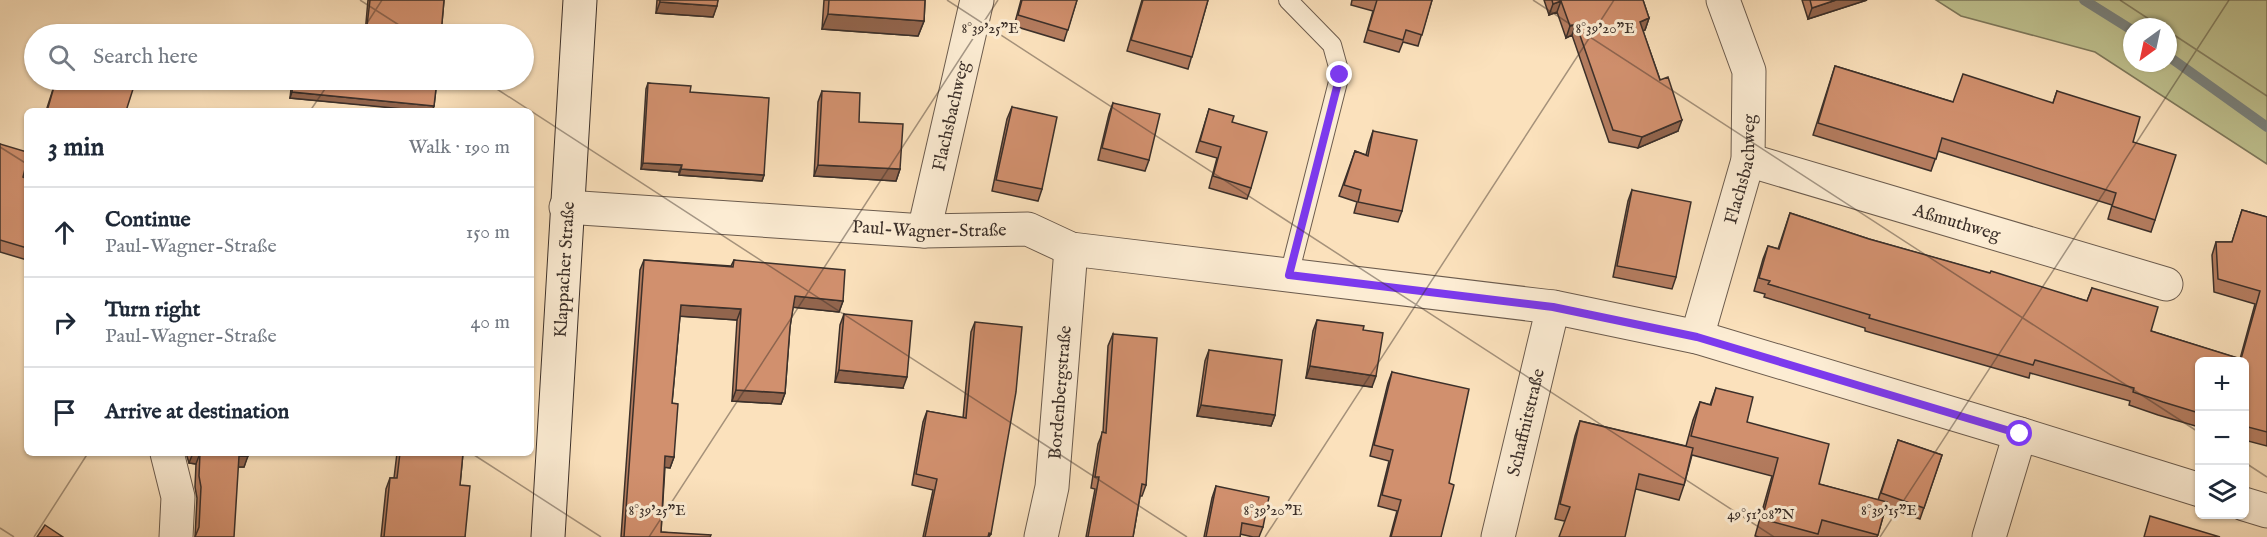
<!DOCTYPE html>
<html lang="en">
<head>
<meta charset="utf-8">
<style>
  body { margin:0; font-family:"IM FELL English",serif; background:#f2f2f3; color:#1f2937 }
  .controls { position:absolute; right:18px; bottom:18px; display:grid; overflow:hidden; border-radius:9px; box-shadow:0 2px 4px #0004 }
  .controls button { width:54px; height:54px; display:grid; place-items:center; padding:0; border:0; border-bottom:2px solid #e0e1e3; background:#fff; color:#1f2937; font:30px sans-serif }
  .compass { position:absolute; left:2123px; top:18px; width:54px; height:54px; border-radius:50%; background:#fff; box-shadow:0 2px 4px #0004; rotate:213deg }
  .stop { position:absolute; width:18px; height:18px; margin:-14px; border:4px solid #7c3aed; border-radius:50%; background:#fff }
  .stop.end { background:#7c3aed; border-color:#fff; box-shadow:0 2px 6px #0008 }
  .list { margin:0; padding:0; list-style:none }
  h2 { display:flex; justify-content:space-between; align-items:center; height:78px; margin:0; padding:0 24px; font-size:26px }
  h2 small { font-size:20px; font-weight:400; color:#747a83 }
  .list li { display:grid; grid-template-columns:39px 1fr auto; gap:18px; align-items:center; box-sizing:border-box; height:90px; padding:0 24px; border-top:2px solid #e0e1e3 }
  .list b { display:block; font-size:22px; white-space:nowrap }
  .list p { margin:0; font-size:20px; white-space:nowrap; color:#747a83 }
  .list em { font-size:20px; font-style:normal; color:#747a83 }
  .icon { flex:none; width:33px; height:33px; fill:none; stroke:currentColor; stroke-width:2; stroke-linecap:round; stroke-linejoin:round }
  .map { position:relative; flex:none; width:2267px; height:537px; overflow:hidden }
  .search { position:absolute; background:#fff; box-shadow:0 2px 4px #0004; left:24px; top:24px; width:510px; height:66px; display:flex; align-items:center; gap:15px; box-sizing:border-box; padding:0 21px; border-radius:33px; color:#747a83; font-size:22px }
  .panel { position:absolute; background:#fff; box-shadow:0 2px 4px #0004; left:24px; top:108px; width:510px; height:348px; border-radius:9px }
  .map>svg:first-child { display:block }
</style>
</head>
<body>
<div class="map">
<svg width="2267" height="537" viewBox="0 0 2267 537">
  <rect width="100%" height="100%" fill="#fbe1bc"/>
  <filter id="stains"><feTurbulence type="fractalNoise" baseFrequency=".00333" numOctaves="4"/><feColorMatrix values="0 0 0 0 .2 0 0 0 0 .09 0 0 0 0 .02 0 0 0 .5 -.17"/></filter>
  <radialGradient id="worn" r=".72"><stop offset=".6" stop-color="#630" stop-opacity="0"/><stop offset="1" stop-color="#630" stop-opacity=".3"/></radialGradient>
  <path fill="#bfc290" stroke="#7e795d" stroke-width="1.5" fill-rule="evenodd" d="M1936 0H2267V164L2095 52 1961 16ZM2132 27H2168V63H2132Z"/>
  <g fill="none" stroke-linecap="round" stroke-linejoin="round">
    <path stroke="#798380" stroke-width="10" d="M2084 0 2132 30
      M2168 56 2267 127"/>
    <g stroke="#6c5c4e" stroke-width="20">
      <path id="lane" d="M1288 0 1332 45 1340 74 1289 275"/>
    </g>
    <g stroke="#6c5c4e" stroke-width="35">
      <g id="street">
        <path id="s1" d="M1748 160 2166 284"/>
        <path id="s2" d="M566 207 924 231 1028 229 1071 249 1553 307 1697 337 2020 434 2200 490"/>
        <path id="s3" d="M924 231 977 0"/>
        <path id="s4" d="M1697 337 1748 160 1749 71 1723 0"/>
        <path d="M167 453 178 497 176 537"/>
        <path d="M2244 504 2267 511"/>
        <path id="s5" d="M1041 537 1052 487 1071 249"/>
        <path id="s6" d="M1498 537 1553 307"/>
        <path d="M1989 537 2020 434"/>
      </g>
    </g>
    <g stroke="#3c302a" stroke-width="35">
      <g id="secondary">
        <path id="s7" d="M548 537 580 0"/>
      </g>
    </g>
    <use href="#lane" stroke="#fcecd3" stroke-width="18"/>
    <use href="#street" stroke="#fcecd3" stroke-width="33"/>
    <use href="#secondary" stroke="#fcecd3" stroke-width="33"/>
  </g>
  <path fill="#b47c5f" stroke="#3c302a" stroke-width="1.5" d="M368 0H444L441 34H365Z
    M657 0H718L713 17 656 13Z
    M824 0H925L924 21 918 36 822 29Z
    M1021 0H1077L1064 41 1014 26Z
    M1142 0H1208L1188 69 1127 51Z
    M1352 0H1432L1418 46 1403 42 1399 52 1364 42 1373 11 1351 5Z
    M1544 0H1643L1649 18 1645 30 1643 31 1678 131 1638 148 1609 142 1572 35 1566 38 1557 12 1549 15Z
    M1802 0H1867L1808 19Z
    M1835 66 1953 102 2053 103 2057 91 2133 142 2155 220 2151 232 2108 219 2112 205 1938 151 1931 171 1813 135Z
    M56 80H112L126 111H46Z
    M292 80H437L434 106 432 111 290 98Z
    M648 83 690 92 764 175 762 181 679 175V172L641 169 646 89Z
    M822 91 859 122 900 169 896 181 814 176 818 102Z
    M1113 103 1149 160 1145 171 1098 160 1109 114Z
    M1012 107 1042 189 1038 201 992 191 1007 119Z
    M1209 109 1232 122 1251 188 1247 199 1209 188 1217 158 1196 152Z
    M1373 131 1402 211 1398 222 1354 213 1357 202 1339 196 1355 151 1366 155 1369 143Z
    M0 144 23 177 27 179V260L0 252Z
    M1632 190 1676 277 1672 289 1613 277 1628 201Z
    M2242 210 2267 217V446L2244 440V362H2199V427L2158 415 2129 405 2130 401 2030 373 2029 378 1865 331V328L1764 297 1765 294 1754 291 1763 259 1768 246 1778 249 1790 213 1869 239 2087 301 2092 288 2151 331 2240 359 2255 304 2214 292 2212 255 2216 242H2232Z
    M644 260 731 266 734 260 843 301 839 312 793 307 790 327 785 393 781 404 732 401 737 320 680 316 672 403 674 457 670 468 665 467 661 532 710 537H621L640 270Z
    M844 314 903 388 835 382 840 325Z
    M1317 320 1363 330 1372 387 1306 378 1313 331Z
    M975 322 991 534 989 537H923L933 490 912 485 923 422 927 411 963 418 971 332Z
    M1113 334 1146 485 1142 496H1140L1133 537H1086L1095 489 1091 488 1098 444 1103 432 1108 346Z
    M1209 350 1275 415 1271 426 1197 416 1205 361Z
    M1392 372 1449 483 1441 537H1390L1397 511 1378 506 1389 461 1370 456 1388 383Z
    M1716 388 1747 422 1819 484 1878 500 1898 440 1942 455 1920 519 1886 507 1877 537H1759L1755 536 1772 476 1692 455 1684 485 1679 500 1636 489 1564 521 1555 519 1575 436 1580 421 1686 446 1693 420 1700 402 1710 405Z
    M186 453H248L244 467H238L195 537 197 498 195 487 196 464 189 463Z
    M397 453H463L460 485 465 537H381L386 489 390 478H394Z
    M1216 486 1263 527 1259 537H1253L1240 534V537H1204L1212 498Z"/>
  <path fill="#92654d" stroke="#3c302a" stroke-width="1.5" d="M1836 0H1867L1808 19 1812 8Z
    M1561 1 1557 12 1549 15 1553 4Z
    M660 2 717 6 713 17 656 13Z
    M828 14 924 21 918 36 822 29Z
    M1649 18 1645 30 1636 34 1640 22Z
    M1576 24 1572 35 1566 38 1570 26Z
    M292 92 434 106 432 111H424L290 98Z
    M1682 120 1678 131 1638 148 1642 137Z
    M643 163 682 165 679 172 641 169Z
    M818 165 900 169 896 181 814 176Z
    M681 169 764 175 762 181 679 175Z
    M795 296 843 301 839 312 791 307Z
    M681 305 741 309 737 320 677 316Z
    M1310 366 1376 376 1372 387 1306 378Z
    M839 370 907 377 903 388 835 382Z
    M736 390 785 393 781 404 732 401Z
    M1201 405 1275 415 1271 426 1197 416Z
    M193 453H200L196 464 189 463Z
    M239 456H248L244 467H235Z
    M665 456 674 457 670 468 662 467Z"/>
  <path fill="#d1906e" stroke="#3c302a" stroke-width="1.5" d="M370 0H444L441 34H366Z
    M660 0H718L717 6 660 2Z
    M829 0H925L924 21 828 14Z
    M1022 0H1077L1068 30 1018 15Z
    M1143 0H1208L1192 57 1131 40Z
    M1377 0H1432L1422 35 1406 30 1403 40 1368 30Z
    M1552 0H1643L1649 18 1640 22 1660 80 1668 77 1682 120 1642 137 1613 130 1576 24 1570 26 1561 1 1553 4Z
    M1810 0H1836L1812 8Z
    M1835 66 1953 102 1963 74 2053 103 2057 91 2140 117 2133 142 2176 155 2155 220 2112 206 2116 193 1942 138 1936 159 1818 123Z
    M56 80H112L134 86 126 111H47Z
    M293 80H437L434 106 292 92Z
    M648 83 691 86 690 92 769 98 764 175 681 169 682 165 643 163Z
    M822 91 860 93 859 122 903 124 900 169 818 165Z
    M1113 103 1160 114 1149 160 1102 148Z
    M1012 107 1057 117 1042 189 996 180Z
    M1209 109 1234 116 1232 122 1267 132 1251 188 1213 176 1221 147 1200 141Z
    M1373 131 1417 140 1402 211 1358 202 1361 190 1344 185 1355 151 1368 156Z
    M0 144 27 152V161L23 177 27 179V248L0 240Z
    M1632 190 1691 202 1676 277 1617 266Z
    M2242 210 2267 217V432L2244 426V362H2199V413L2163 402 2133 392 2134 388 2035 360 2033 365 1869 318 1870 315 1768 284 1770 281 1759 278 1768 246 1779 249 1790 213 1869 239 1990 273 1991 271 2087 301 2092 288 2158 307 2151 331 2241 359 2260 291 2218 279 2216 242H2232Z
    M644 260 733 267 734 260 845 270 843 301 795 296 790 327 785 393 736 390 741 309 681 305 672 403 678 404 674 457 665 456 661 532 711 535 710 537H624Z
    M844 314 912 321 907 377 839 370Z
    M1317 320 1364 326 1363 330 1383 333 1376 376 1310 366Z
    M975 322 1022 327 1016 392 991 534 989 533 988 537H925L937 479 916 474 927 411 966 418Z
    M1113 334 1157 338 1146 485 1142 484 1133 537H1088L1099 477H1095L1102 432 1106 433Z
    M1209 350 1282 360 1275 415 1201 405Z
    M1392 372 1469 389 1449 483 1454 485 1441 537H1391L1401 500 1382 495 1393 450 1374 445Z
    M1716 388 1753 397 1747 422 1829 444 1819 484 1887 502 1878 535 1822 520 1818 534 1762 519 1778 458 1691 436 1700 402 1711 405Z
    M1580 421 1693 448 1684 485 1639 474 1625 537H1559L1570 507 1560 504Z
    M1898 440 1942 455 1924 508 1881 493Z
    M197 453H248V456H239L234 537H195L199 527 201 487 199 476 200 453Z
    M400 453H463L460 485 470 486 465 537H384L390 478H397Z
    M1216 486 1269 497 1263 527 1242 523 1240 537H1206Z
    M2150 516 2220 537H2144Z
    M45 525 63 537H37Z"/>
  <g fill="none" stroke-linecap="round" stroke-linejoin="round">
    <path stroke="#7c3aed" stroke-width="8" d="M1340 75 1289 275 1553 307 1697 337 2020 434"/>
  </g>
  <path fill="none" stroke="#3c302a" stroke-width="1.5" stroke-opacity="0.45" d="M360 0 413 34M947 0 1774 537M1533 0 2200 433M2120 0 2161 27M2168 31 2267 96M360 34 382 0M483 80 1187 537M310 111 331 80M0 147 27 164M471 453 601 537M2244 462 2267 477M0 528 14 537M34 537 88 453M649 537 998 0M1265 537 1614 0M1880 537 2229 0"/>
  <g text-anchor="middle" stroke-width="6" stroke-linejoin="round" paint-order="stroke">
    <g font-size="18" fill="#3c302a" stroke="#fcecd3">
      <text dy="6" stroke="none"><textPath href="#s3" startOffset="118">Flachsbachweg</textPath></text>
      <text dy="6" stroke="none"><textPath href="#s4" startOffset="174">Flachsbachweg</textPath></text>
      <text dy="6" stroke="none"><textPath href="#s1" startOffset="218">Aßmuthweg</textPath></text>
      <text dy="6" stroke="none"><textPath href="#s2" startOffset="364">Paul-Wagner-Straße</textPath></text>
      <text dy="6" stroke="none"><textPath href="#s7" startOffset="268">Klappacher Straße</textPath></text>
      <text dy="6" stroke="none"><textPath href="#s5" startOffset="146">Bordenbergstraße</textPath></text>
      <text dy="6" stroke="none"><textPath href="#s6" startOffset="118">Schaffnitstraße</textPath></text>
    </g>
  </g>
  <g font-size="15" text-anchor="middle" fill="#3c302a" stroke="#fcecd3" stroke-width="6" stroke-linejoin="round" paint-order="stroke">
    <text x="990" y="33">8°39'25"E</text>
    <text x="1605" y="33">8°39'20"E</text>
    <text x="657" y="515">8°39'25"E</text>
    <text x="1273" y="515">8°39'20"E</text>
    <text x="1889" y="515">8°39'15"E</text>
    <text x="1761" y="519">49°51'08"N</text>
  </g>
  <rect width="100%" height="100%" filter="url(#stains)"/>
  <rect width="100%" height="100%" fill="url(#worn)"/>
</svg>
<div class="controls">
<button>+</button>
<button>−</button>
<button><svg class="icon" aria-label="layers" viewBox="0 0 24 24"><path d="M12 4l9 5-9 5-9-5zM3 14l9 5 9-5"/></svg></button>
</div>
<svg class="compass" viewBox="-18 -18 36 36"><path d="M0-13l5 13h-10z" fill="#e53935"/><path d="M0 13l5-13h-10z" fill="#747a83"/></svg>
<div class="stop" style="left:2020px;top:434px"></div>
<div class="stop end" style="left:1340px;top:75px"></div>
<div class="search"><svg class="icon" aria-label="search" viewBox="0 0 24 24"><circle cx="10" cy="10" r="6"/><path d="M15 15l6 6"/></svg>Search here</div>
<section class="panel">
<h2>3 min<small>Walk · 190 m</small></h2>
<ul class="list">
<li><svg class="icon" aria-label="ahead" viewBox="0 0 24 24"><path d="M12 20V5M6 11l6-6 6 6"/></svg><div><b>Continue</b><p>Paul-Wagner-Straße</p></div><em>150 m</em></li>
<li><svg class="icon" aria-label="right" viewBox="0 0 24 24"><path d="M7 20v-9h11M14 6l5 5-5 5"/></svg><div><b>Turn right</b><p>Paul-Wagner-Straße</p></div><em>40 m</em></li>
<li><svg class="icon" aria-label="arrive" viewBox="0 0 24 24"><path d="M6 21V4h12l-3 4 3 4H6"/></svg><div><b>Arrive at destination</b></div></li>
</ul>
</section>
</div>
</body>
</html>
